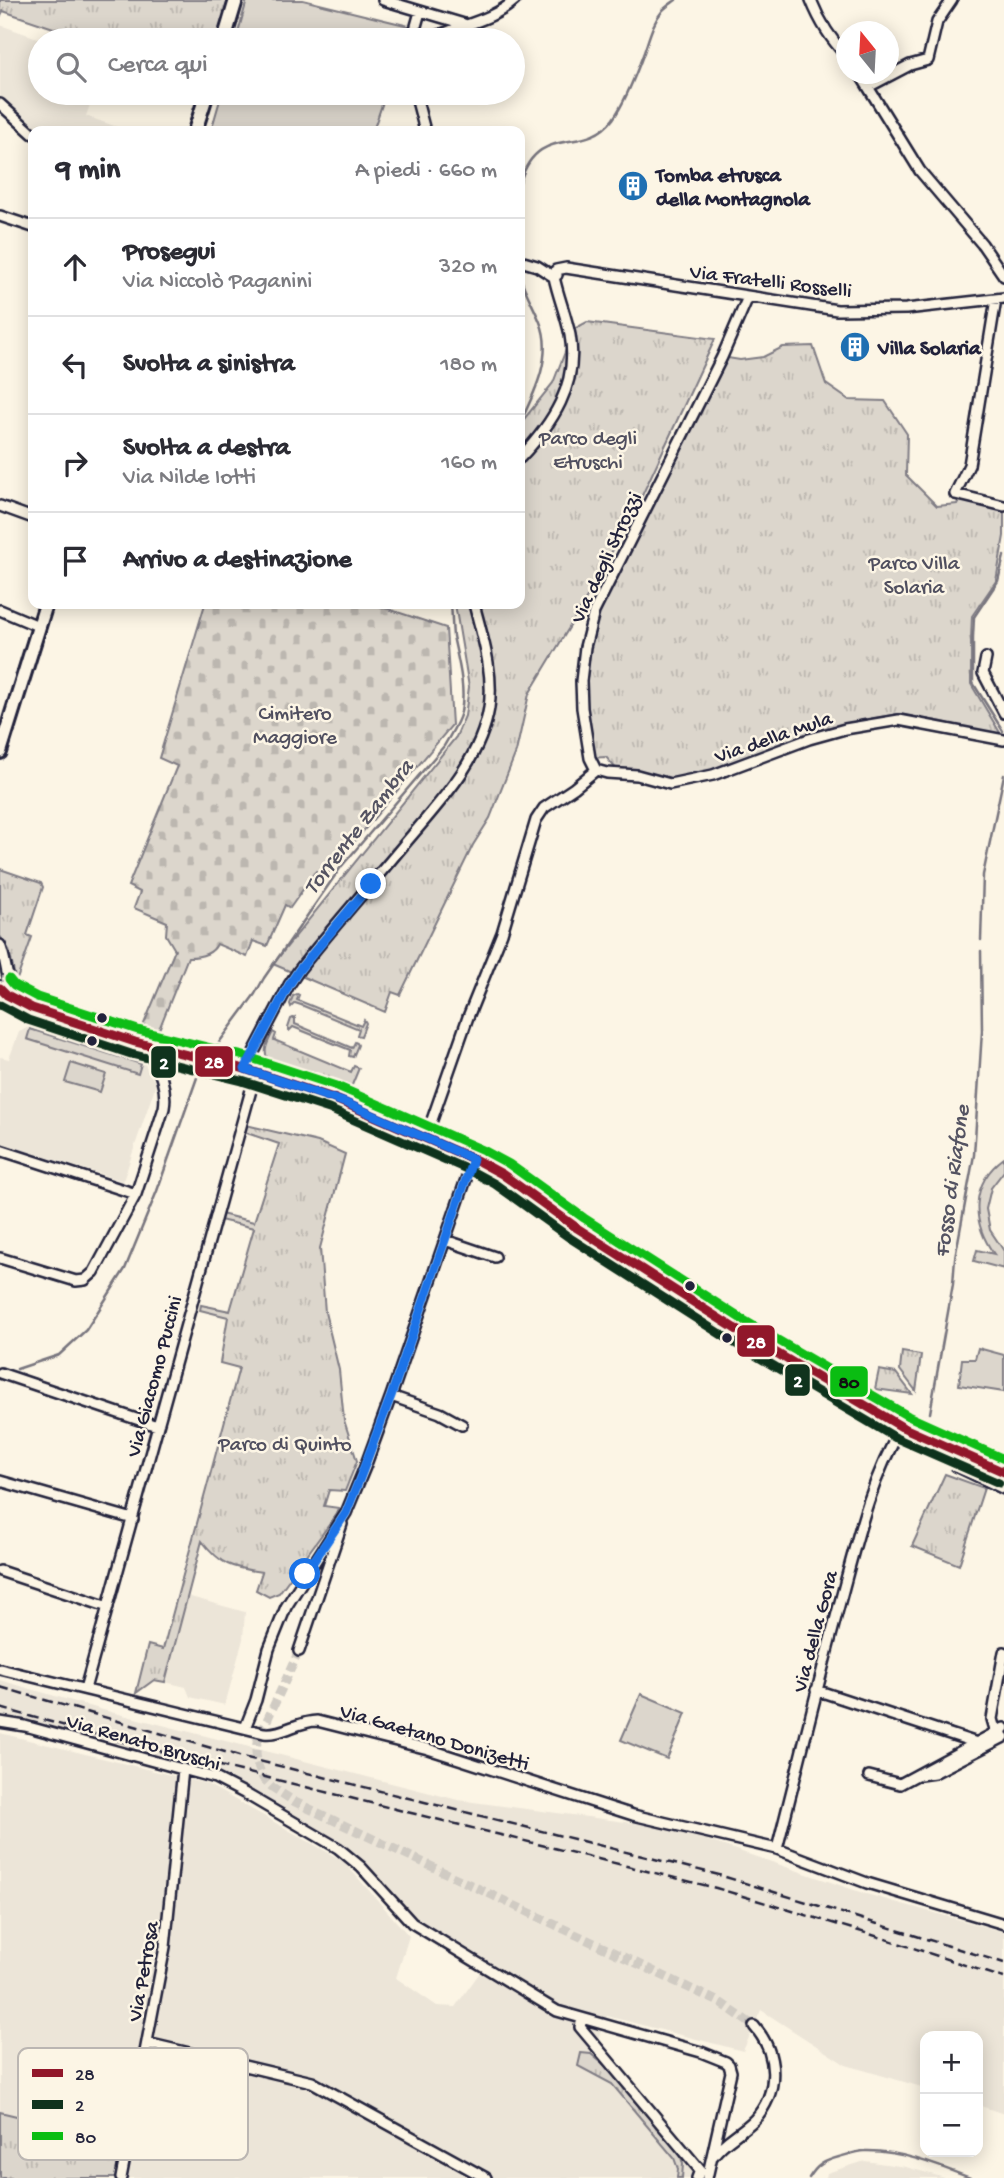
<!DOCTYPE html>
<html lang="it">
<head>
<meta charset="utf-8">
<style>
  body { margin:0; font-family:"Gochi Hand",sans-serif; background:#f2f2f3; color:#2b2b33 }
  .controls { position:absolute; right:21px; bottom:21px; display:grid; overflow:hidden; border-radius:14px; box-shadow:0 4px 18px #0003 }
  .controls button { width:63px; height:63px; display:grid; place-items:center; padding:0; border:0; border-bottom:2px solid #e1e1e2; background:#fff; color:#2b2b33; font:35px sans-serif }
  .compass { position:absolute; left:836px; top:21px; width:63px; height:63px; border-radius:50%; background:#fff; box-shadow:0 4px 18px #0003; rotate:342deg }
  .stop { position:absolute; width:21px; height:21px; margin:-16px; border:5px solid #1a73e8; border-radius:50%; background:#fff }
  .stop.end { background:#1a73e8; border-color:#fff; box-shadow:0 2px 7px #0008 }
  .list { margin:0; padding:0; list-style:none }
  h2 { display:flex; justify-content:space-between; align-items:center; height:91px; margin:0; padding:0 28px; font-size:30px }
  h2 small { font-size:23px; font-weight:400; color:#7c7c81 }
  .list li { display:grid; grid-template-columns:46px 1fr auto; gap:21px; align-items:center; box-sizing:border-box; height:98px; padding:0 28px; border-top:2px solid #e1e1e2 }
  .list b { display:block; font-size:26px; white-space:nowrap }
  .list p { margin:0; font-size:23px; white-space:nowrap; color:#7c7c81 }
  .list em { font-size:23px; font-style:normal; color:#7c7c81 }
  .icon { flex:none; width:38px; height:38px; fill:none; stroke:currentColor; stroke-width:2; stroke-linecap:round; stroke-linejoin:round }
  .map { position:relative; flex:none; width:1004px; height:2178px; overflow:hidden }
  .search { position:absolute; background:#fff; box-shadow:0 4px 18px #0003; left:28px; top:28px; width:497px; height:77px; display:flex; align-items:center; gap:18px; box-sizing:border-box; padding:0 24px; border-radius:38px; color:#7c7c81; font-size:26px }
  .panel { position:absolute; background:#fff; box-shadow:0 4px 18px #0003; left:28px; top:126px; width:497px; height:483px; border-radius:14px }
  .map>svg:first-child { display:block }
</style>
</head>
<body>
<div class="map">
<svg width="1004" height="2178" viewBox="0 0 1004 2178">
  <defs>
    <pattern id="grass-tufts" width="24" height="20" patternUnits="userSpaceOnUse" patternTransform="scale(1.75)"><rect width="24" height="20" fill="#dcd6cc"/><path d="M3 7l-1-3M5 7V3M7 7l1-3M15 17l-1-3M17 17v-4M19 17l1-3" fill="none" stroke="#bcb7b0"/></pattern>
    <pattern id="cemetery-stones" width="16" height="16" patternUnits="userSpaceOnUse" patternTransform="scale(1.75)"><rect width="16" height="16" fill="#dcd6cc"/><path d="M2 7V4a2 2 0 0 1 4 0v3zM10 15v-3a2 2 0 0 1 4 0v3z" fill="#bcb7b0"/></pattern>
  </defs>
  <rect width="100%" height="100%" fill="#fcf5e5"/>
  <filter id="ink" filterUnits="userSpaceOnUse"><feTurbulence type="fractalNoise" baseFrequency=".0143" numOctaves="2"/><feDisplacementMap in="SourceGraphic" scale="14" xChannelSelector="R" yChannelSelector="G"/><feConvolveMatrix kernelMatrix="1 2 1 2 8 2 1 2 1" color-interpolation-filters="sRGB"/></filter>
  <g filter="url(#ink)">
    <path fill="#ece5d8" d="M0 25 43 40H40V93H94L86 116 117 127 116 131H38L31 127 0 97Z
      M38 1022 141 1057 156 1084 123 1181 0 1143V1057L9 1059 19 1032Z
      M187 1596 245 1612 243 1639 225 1705 190 1697 186 1687 165 1682Z
      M0 1680 103 1710 458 1800 671 1828 866 1894 1004 1932V2114L978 2105V2036H925V2088L846 2065 761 2010 743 2051 607 2016 598 2039 710 2178H124L131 2142 0 2113V1733L207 1784 343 1861 409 1936 396 1978 437 2006 455 2007 486 1964 433 1930 407 1910 356 1854 221 1773 0 1716Z
      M865 2161 906 2167 945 2178H826L827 2173Z"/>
    <path fill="url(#grass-tufts)" stroke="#7f7c84" stroke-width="2" d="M0 0H230L217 40H89L3 11 0 17Z
      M587 322 715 339 639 502 584 603 529 694 516 752 490 818 473 845 400 995 392 992 385 1012 273 964 456 737 465 716 469 687 455 604H520V424L553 383 574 329Z
      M813 346 826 384 849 400 885 401 907 434 906 475 937 506 957 504 960 498 1004 508V536L996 581 972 616 971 640V684L1002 736H994L943 722 897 714 843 724 808 734 760 757 712 773 667 780 618 771 606 757 590 758 581 681 594 612 722 357 740 360 763 357 783 347Z
      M0 869 41 883 43 887 27 935 32 937 16 982 9 950 0 936Z
      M297 994 299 995 297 1000 361 1026 364 1020 365 1021 366 1023 361 1036 357 1035 359 1029 301 1005 295 1003 291 1007 290 1004 293 996Z
      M295 1017V1024L352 1048 355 1042 357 1043 358 1045 353 1057 349 1056 350 1050 293 1027 289 1031 288 1028 291 1019Z
      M273 1032 276 1034 274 1040 351 1072 354 1066 359 1068 350 1090 271 1064C261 1052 267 1044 273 1032Z
      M246 1125 318 1142 345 1154 320 1248 325 1312 339 1370 344 1420 357 1461 345 1491 329 1490 324 1506 339 1508 337 1514 279 1593 269 1597 256 1590 262 1572C231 1568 221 1565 202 1541L165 1682 154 1680 136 1693 148 1645 163 1649 239 1368 220 1363 228 1317 200 1310 201 1305 230 1311 254 1228 220 1220 221 1214 254 1222 279 1144 244 1132Z
      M902 1352 921 1355 916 1391 900 1370Z
      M879 1370 896 1373 912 1394 875 1389Z
      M945 1474 984 1488 959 1565 912 1546Z
      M581 2053 591 2054 608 2068 680 2154 683 2164 682 2178H677L678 2169 674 2158 612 2084 578 2066Z
      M0 2112 121 2141 125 2145H119L116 2158 121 2162 117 2178H0Z"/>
    <path fill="url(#cemetery-stones)" stroke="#7f7c84" stroke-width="2" d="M205 604H373L446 628 452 725 325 877 316 871 290 908 285 905 267 946 253 941 247 957 217 944C212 955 199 957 188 957L156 1037 141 1031 175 950 166 935 167 922 134 908 140 892 128 886 177 766 159 758Z"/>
    <path fill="#dcd6cc" stroke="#7f7c84" stroke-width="2" d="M247 0H303L409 26 404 40H236Z
      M222 93H386L373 131H211Z
      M30 1029 141 1064 138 1074 27 1039Z
      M71 1063 106 1074 100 1092 65 1082Z
      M1004 1158V1171L991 1188 986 1209 990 1230 1004 1251V1269L974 1261 977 1250 994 1254C971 1222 970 1183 1004 1158Z
      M978 1348 1004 1355V1392L959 1385 962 1359H975Z
      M641 1694 686 1713 667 1759 621 1740Z"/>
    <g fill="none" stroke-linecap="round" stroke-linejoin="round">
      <path stroke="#78757e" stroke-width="2.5" d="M520 182C539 121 584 158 613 119 625 102 636 74 643 55 649 39 652 23 663 10 667 6 672 3 676 0
        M520 276C525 292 534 307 540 322 554 355 534 394 520 423
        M1003 731 973 683V637L974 617 998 581 1004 556
        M981 940 983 875 1004 775
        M215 1048 255 994 264 978 341 867 444 746C450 735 458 724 461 712 466 688 458 660 453 636 452 626 452 614 451 604
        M17 1369 59 1355 86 1330 125 1269 157 1191 200 1069
        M930 1413 953 1284 955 1258 974 1155 982 1031 981 951
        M809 2178C817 2165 824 2161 839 2157 847 2155 857 2151 865 2151 900 2150 937 2165 970 2178"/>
      <path stroke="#d0cbc3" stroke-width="9" stroke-dasharray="9 4.5" stroke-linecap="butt" d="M299 1651 257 1742 256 1752 257 1763 263 1778 272 1787 295 1802 721 2003 754 2026"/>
      <g stroke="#22223b" stroke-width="14">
        <path id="street" d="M383 0 464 24
          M811 0C819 20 831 40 846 55
          M412 40 420 12
          M429 40C457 25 491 22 515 0
          M860 74 920 171 982 244 1004 276
          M868 87 910 65 928 60 937 22 952 0
          M415 93 425 131
          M0 104 33 134
          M0 216 33 227
          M520 261 537 266 554 277 557 275
          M554 277 556 270 566 268 837 310 906 309 1004 298
          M996 299 969 465 955 494 1004 506
          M520 458C552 424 579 385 570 335 566 315 558 296 554 277
          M0 506 33 518
          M0 610 38 626
          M986 658 983 673 1004 713
          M596 770 590 758 582 708 581 681 585 647 594 612 722 357 748 297
          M596 770 607 773 637 775 670 784 713 775 809 739 845 729 899 720 1004 740
          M0 945C8 963 4 983 20 997
          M245 1069 289 985 299 970C332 928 368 888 402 847 436 806 480 763 489 708 494 672 483 639 474 604
          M426 1137 468 1017 502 933 536 820 544 808 574 788 596 770
          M0 1150 136 1194
          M445 1240 495 1257
          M0 1258 76 1281 85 1280 94 1272 136 1194 164 1108C168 1086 157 1066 148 1046
          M0 1373 157 1426
          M391 1396 440 1413 462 1425
          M958 1452 955 1460 956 1466 1004 1489
          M0 1481 133 1519
          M0 1571 108 1607
          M299 1651 342 1524
          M0 1669 264 1733C283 1735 298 1721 317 1721L428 1749 633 1815 777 1849 867 1883 1004 1924
          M85 1689 256 1072
          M816 1690 977 1743
          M0 1722 25 1726 215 1778 244 1793 338 1848 361 1867 412 1923 557 2011 701 2052 726 2062 729 2065 731 2072 707 2178
          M245 1728 256 1700 269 1649 286 1607 346 1513 365 1467 391 1396 473 1159
          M1002 1733 994 1726 992 1719 1004 1652
          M920 1775 934 1773 1004 1737
          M869 1776 900 1784 1004 1728
          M777 1849C798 1767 818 1684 840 1602 856 1543 870 1480 902 1427
          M582 2019 580 2027 700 2170 697 2178
          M147 2043 312 2082 486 2178
          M713 2156C723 2141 741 2133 754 2120 780 2092 778 2053 754 2026
          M121 2178 165 1947 183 1769"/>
      </g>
      <g stroke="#22223b" stroke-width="18">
        <path id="secondary" d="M224 40 236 0
          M195 131 207 93
          M0 752 46 604
          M0 988 7 995 20 1001
          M0 1001 32 1008 143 1045 245 1069 333 1098 456 1150 502 1174 550 1210 734 1328 902 1427 1004 1472"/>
      </g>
      <use href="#street" stroke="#fcf5e5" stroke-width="9"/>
      <use href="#secondary" stroke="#fcf5e5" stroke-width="12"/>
      <path stroke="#22223b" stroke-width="2.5" stroke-dasharray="10 5" stroke-linecap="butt" d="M0 1687 239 1756 719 1875 1004 1963
        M0 1708 131 1744 716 1888 889 1940 1004 1978"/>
      <g stroke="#fcf5e5" stroke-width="14">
        <path id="bus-1" d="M0 988 7 995 32 1008 135 1042 245 1069 333 1098 478 1161 502 1174 577 1228 734 1328 902 1427 1004 1472"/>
      </g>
      <g stroke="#fcf5e5" stroke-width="14">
        <path id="bus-2" d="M0 1005 28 1020 131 1054 242 1081 329 1109 473 1172 495 1184 570 1238 728 1339 896 1438 999 1483"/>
      </g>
      <g stroke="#fcf5e5" stroke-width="14">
        <path id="bus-3" d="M9 979 14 985 37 997 138 1030 248 1057 337 1086 483 1150 509 1164 584 1218 740 1318 908 1416 1004 1459"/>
      </g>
      <use href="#bus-1" stroke="#91172a" stroke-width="9"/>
      <use href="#bus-2" stroke="#10331d" stroke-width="9"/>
      <use href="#bus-3" stroke="#0abd12" stroke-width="9"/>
    </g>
  </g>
  <g fill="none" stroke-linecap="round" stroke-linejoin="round" filter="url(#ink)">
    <path stroke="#1a73e8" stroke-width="9" d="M305 1574 346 1513 360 1478 391 1396 473 1159 346 1103 245 1069 289 985 299 970 371 884"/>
  </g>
  <defs>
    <g id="building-disc" transform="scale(1.575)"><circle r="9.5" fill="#1f6fb2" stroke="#fcf5e5"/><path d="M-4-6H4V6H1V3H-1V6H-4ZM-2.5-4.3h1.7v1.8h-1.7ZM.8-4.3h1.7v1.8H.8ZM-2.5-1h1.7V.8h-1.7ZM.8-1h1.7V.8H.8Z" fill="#fff"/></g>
  </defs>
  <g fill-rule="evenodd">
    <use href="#building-disc" x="633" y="186"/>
    <use href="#building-disc" x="855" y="347"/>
  </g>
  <g fill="#22223b" stroke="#fcf5e5" stroke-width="2.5">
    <circle cx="102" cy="1018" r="6"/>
    <circle cx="92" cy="1041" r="6"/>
    <circle cx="690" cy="1286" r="6"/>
    <circle cx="727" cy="1338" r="6"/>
  </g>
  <g text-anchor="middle" stroke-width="5" stroke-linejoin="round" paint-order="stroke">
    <g font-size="21" font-weight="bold" fill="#22223b" stroke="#fcf5e5" text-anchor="start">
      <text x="656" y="181">Tomba etrusca<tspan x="656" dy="24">della Montagnola</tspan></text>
      <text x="878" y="354">Villa Solaria</text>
    </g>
    <g font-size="21" fill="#22223b" stroke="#fcf5e5">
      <text transform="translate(771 280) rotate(7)" y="7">Via Fratelli Rosselli</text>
      <text transform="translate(605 557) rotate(-65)" y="7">Via degli Strozzi</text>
      <text transform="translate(773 736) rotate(-19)" y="7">Via della Mula</text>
      <text transform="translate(153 1376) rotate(-75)" y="7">Via Giacomo Puccini</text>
      <text transform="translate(814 1631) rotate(-75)" y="7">Via della Gora</text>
      <text transform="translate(435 1736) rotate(16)" y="7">Via Gaetano Donizetti</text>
      <text transform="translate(144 1741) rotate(16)" y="7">Via Renato Bruschi</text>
      <text transform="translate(142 1971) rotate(-80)" y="7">Via Petrosa</text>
    </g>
    <g font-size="21" fill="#504f5f" stroke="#fcf5e5">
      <text x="588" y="444">Parco degli<tspan x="588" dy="24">Etruschi</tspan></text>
      <text x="914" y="569">Parco Villa<tspan x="914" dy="24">Solaria</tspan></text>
      <text x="295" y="719">Cimitero<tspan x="295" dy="24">Maggiore</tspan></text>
      <text x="285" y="1450">Parco di Quinto</text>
    </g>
    <g font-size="23" font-style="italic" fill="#545362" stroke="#fcf5e5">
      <text transform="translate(357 826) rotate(-52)" y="8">Torrente Zambra</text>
      <text transform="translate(950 1181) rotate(-82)" y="8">Fosso di Riafone</text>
    </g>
  </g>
  <rect x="18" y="2048" width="230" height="112" rx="10" fill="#fcf5e5" stroke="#bbb6b2" stroke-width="2"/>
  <rect x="32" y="2069" width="31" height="8" fill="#91172a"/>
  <rect x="32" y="2100" width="31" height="9" fill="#10331d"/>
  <rect x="32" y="2132" width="31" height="8" fill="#0abd12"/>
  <g font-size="19" fill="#22223b">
    <text x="75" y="2080">28</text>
    <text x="75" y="2111">2</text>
    <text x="75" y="2143">80</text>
  </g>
  <g stroke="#fcf5e5" stroke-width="2.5">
    <rect x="194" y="1045" width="40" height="33" rx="7" fill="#91172a"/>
    <rect x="150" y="1045" width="27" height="34" rx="7" fill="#10331d"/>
    <rect x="736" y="1324" width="40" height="34" rx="7" fill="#91172a"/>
    <rect x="784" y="1363" width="27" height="34" rx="7" fill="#10331d"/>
    <rect x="829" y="1365" width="40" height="33" rx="7" fill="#0abd12"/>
  </g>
  <g font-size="19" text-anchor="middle" font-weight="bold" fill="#fff">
    <text x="214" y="1068">28</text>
    <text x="164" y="1069">2</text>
    <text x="756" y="1348">28</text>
    <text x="798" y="1387">2</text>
  </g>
  <g font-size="19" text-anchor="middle" font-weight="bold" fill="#111">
    <text x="849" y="1388">80</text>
  </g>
</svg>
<div class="controls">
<button>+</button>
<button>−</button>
</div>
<svg class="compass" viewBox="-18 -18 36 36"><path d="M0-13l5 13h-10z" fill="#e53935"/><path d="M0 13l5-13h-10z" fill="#7c7c81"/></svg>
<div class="stop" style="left:305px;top:1574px"></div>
<div class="stop end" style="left:371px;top:884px"></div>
<div class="search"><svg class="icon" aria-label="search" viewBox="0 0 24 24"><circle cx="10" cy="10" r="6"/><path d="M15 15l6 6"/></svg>Cerca qui</div>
<section class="panel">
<h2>9 min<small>A piedi · 660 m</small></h2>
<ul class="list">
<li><svg class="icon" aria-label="ahead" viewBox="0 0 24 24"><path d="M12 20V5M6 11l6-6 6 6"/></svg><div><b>Prosegui</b><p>Via Niccolò Paganini</p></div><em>320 m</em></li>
<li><svg class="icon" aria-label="left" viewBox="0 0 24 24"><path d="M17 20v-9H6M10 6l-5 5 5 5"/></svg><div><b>Svolta a sinistra</b></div><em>180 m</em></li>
<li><svg class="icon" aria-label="right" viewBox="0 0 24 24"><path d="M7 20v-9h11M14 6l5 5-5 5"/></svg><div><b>Svolta a destra</b><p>Via Nilde Iotti</p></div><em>160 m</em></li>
<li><svg class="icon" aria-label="arrive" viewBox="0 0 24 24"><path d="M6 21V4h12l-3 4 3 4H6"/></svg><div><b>Arrivo a destinazione</b></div></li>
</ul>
</section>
</div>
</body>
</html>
